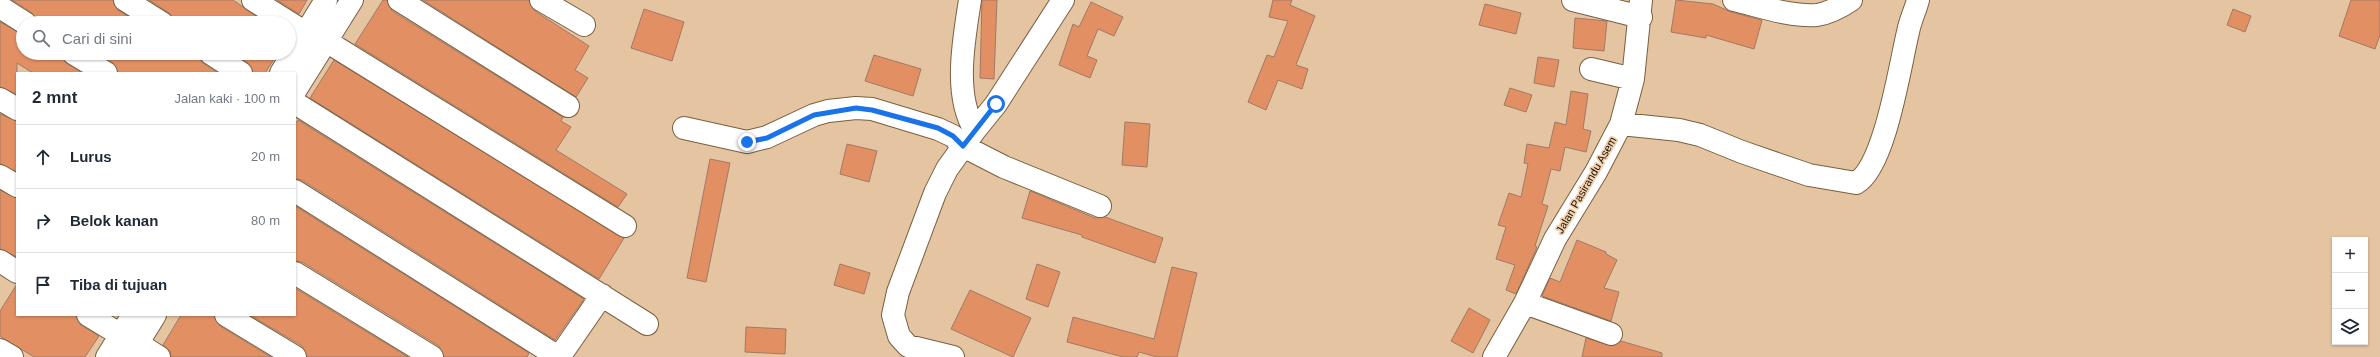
<!DOCTYPE html>
<html lang="id">
<head>
<meta charset="utf-8">
<style>
  body { margin:0; font-family:Arial,sans-serif; background:#f6f6f7; color:#1f2937 }
  .controls { position:absolute; right:12px; bottom:12px; display:grid; overflow:hidden; border-radius:0px; box-shadow:0 1px 3px #0004 }
  .controls button { width:36px; height:36px; display:grid; place-items:center; padding:0; border:0; border-bottom:1px solid #e0e1e3; background:#fff; color:#1f2937; font:20px sans-serif }
  .stop { position:absolute; width:12px; height:12px; margin:-9px; border:3px solid #1a73e8; border-radius:50%; background:#fff }
  .stop.end { background:#1a73e8; border-color:#fff; box-shadow:0 1px 4px #0008 }
  .list { margin:0; padding:0; list-style:none }
  h2 { display:flex; justify-content:space-between; align-items:center; height:52px; margin:0; padding:0 16px; font-size:17px }
  h2 small { font-size:13px; font-weight:400; color:#747a83 }
  .list li { display:grid; grid-template-columns:26px 1fr auto; gap:12px; align-items:center; box-sizing:border-box; height:64px; padding:0 16px; border-top:1px solid #e0e1e3 }
  .list b { display:block; font-size:15px; white-space:nowrap }
  .list em { font-size:13px; font-style:normal; color:#747a83 }
  .icon { flex:none; width:22px; height:22px; fill:none; stroke:currentColor; stroke-width:2; stroke-linecap:round; stroke-linejoin:round }
  .map { position:relative; flex:none; width:2380px; height:357px; overflow:hidden }
  .search { position:absolute; background:#fff; box-shadow:0 1px 3px #0004; left:16px; top:16px; width:280px; height:44px; display:flex; align-items:center; gap:10px; box-sizing:border-box; padding:0 14px; border-radius:22px; color:#747a83; font-size:15px }
  .panel { position:absolute; background:#fff; box-shadow:0 1px 3px #0004; left:16px; top:72px; width:280px; height:244px; border-radius:0px }
  .map>svg:first-child { display:block }
</style>
</head>
<body>
<div class="map">
<svg width="2380" height="357" viewBox="0 0 2380 357">
  <rect width="100%" height="100%" fill="#e4c4a1"/>
  <path fill="#e29063" stroke="#a17965" d="M12 0H113L118 10 138 23H37L32 13Z
    M149 0H233L266 23H174L169 13Z
    M277 0H307L299 14Z
    M383 0H387L392 11 563 117 561 121 571 127 556 150 627 194 618 207 355 44Z
    M423 0H529L535 11 589 46 575 70 588 78 576 97Z
    M982 0H997L994 79 980 78Z
    M1273 0H1292L1290 5 1315 16 1296 65 1308 69 1302 89 1278 80 1266 110 1248 102 1267 55 1274 57 1288 21 1269 17Z
    M1676 0 1713 4 1731 12 1762 20 1754 49 1706 35V38L1671 32Z
    M2351 0H2380V35L2375 49 2339 36Z
    M1091 2 1123 17 1114 36 1098 29 1087 56 1097 60 1090 78 1059 65 1073 24 1079 27Z
    M1485 4 1521 13 1516 34 1479 25Z
    M644 9 684 22 672 61 631 48Z
    M2233 9 2251 16 2245 32 2227 25Z
    M1575 18 1607 21 1604 51 1573 48Z
    M0 22 23 35V53H61L66 63 82 73H33L17 63V94L0 87Z
    M97 53H198L203 63 218 73H118L113 63Z
    M233 53H278L265 73H253L248 63Z
    M874 55 921 69 913 96 865 81Z
    M1538 57 1559 60 1554 87 1534 83Z
    M334 60 624 238 599 279 310 98Z
    M1510 88 1532 95 1526 112 1504 105Z
    M1571 91 1588 94 1583 129 1591 131 1586 152 1565 147 1560 171 1551 169 1542 204 1548 206 1535 246 1537 247 1516 294 1506 290 1515 265 1496 259 1506 227 1498 225 1509 193 1521 197 1528 164 1524 163 1527 144 1549 148 1555 122 1566 125Z
    M0 114 17 121V172L0 164Z
    M298 120 584 299 555 340 302 180 295 179V124Z
    M1125 122 1150 124 1147 167 1122 165Z
    M847 144 877 151 869 182 840 174Z
    M710 159 730 163 706 282 687 278Z
    M0 190 17 198V257L0 249Z
    M1030 191 1095 218 1105 217 1163 238 1155 263 1082 237V235L1022 218Z
    M295 206 529 353 527 357H444L439 346 302 262 295 261Z
    M1577 240 1606 252V254L1617 260 1604 288 1619 292 1611 321 1542 296 1550 278 1560 282Z
    M840 264 870 273 864 294 834 285Z
    M1037 264 1060 272 1048 307 1026 299Z
    M1172 267 1197 273 1177 357H1157L1139 352 1137 357H1123L1067 342 1073 317 1154 339Z
    M17 284V315H76L81 325 99 336 85 357H34L0 336V311Z
    M295 288 408 357H307L302 346 250 315H295Z
    M970 290 1031 318 1013 357 951 329Z
    M1469 308 1490 320 1473 353 1451 341Z
    M181 315H214L220 326 271 357H171L170 351 163 345Z
    M746 327 786 329 785 354 745 352Z
    M1586 338 1613 346 1621 341 1662 353V357H1582Z"/>
  <g fill="none" stroke-linecap="round" stroke-linejoin="round">
    <g stroke="#7b5f40" stroke-width="24">
      <path id="minor" d="M125 0 162 23
        M253 0 306 33
        M399 0 568 106
        M541 0 584 25
        M970 0C964 39 953 95 975 130
        M1573 0 1641 17
        M1734 0C1760 6 1790 17 1817 15 1829 13 1842 6 1851 0
        M0 7 25 23
        M326 41 625 226
        M73 53 106 73
        M210 53 241 73
        M1591 69 1633 79
        M281 73 326 0
        M295 91 352 0
        M0 99 17 109
        M295 103 647 324
        M1621 124 1679 130 1700 135 1742 152 1809 175 1856 183C1885 167 1900 65 1908 32 1910 21 1915 11 1918 0
        M684 128 747 142 767 137 814 115 828 111 856 108 872 109 938 129 953 136 963 146 1004 167 1100 206
        M0 176 17 186
        M295 191 552 353H562L602 295
        M0 261 17 272
        M295 273 432 357
        M1525 303 1611 334
        M88 315 121 335
        M226 315 295 357
        M137 343 159 357
        M0 350 12 357
        M107 357 133 315
        M129 357 155 315
        M953 357 908 346 899 336 893 315 898 292 935 193 947 169 975 130 996 104 1063 0
        M1494 357 1525 303 1555 239 1596 172 1621 124 1633 79 1641 0"/>
    </g>
    <use href="#minor" stroke="#fff" stroke-width="22"/>
  </g>
  <g fill="none" stroke-linecap="round" stroke-linejoin="round">
    <path stroke="#1a73e8" stroke-width="5" d="M747 142 767 138 814 115 856 108 872 110 938 128 953 136 963 146 996 104"/>
  </g>
  <g text-anchor="middle" stroke-width="3.5" stroke-linejoin="round" paint-order="stroke">
    <g font-size="11" fill="#1b1005" stroke="#f1d1ae">
      <text transform="translate(1586 185) rotate(-60)" y="4">Jalan Pasirandu Asem</text>
    </g>
  </g>
</svg>
<div class="controls">
<button>+</button>
<button>−</button>
<button><svg class="icon" aria-label="layers" viewBox="0 0 24 24"><path d="M12 4l9 5-9 5-9-5zM3 14l9 5 9-5"/></svg></button>
</div>
<div class="stop" style="left:996px;top:104px"></div>
<div class="stop end" style="left:747px;top:142px"></div>
<div class="search"><svg class="icon" aria-label="search" viewBox="0 0 24 24"><circle cx="10" cy="10" r="6"/><path d="M15 15l6 6"/></svg>Cari di sini</div>
<section class="panel">
<h2>2 mnt<small>Jalan kaki · 100 m</small></h2>
<ul class="list">
<li><svg class="icon" aria-label="ahead" viewBox="0 0 24 24"><path d="M12 20V5M6 11l6-6 6 6"/></svg><div><b>Lurus</b></div><em>20 m</em></li>
<li><svg class="icon" aria-label="right" viewBox="0 0 24 24"><path d="M7 20v-9h11M14 6l5 5-5 5"/></svg><div><b>Belok kanan</b></div><em>80 m</em></li>
<li><svg class="icon" aria-label="arrive" viewBox="0 0 24 24"><path d="M6 21V4h12l-3 4 3 4H6"/></svg><div><b>Tiba di tujuan</b></div></li>
</ul>
</section>
</div>
</body>
</html>
